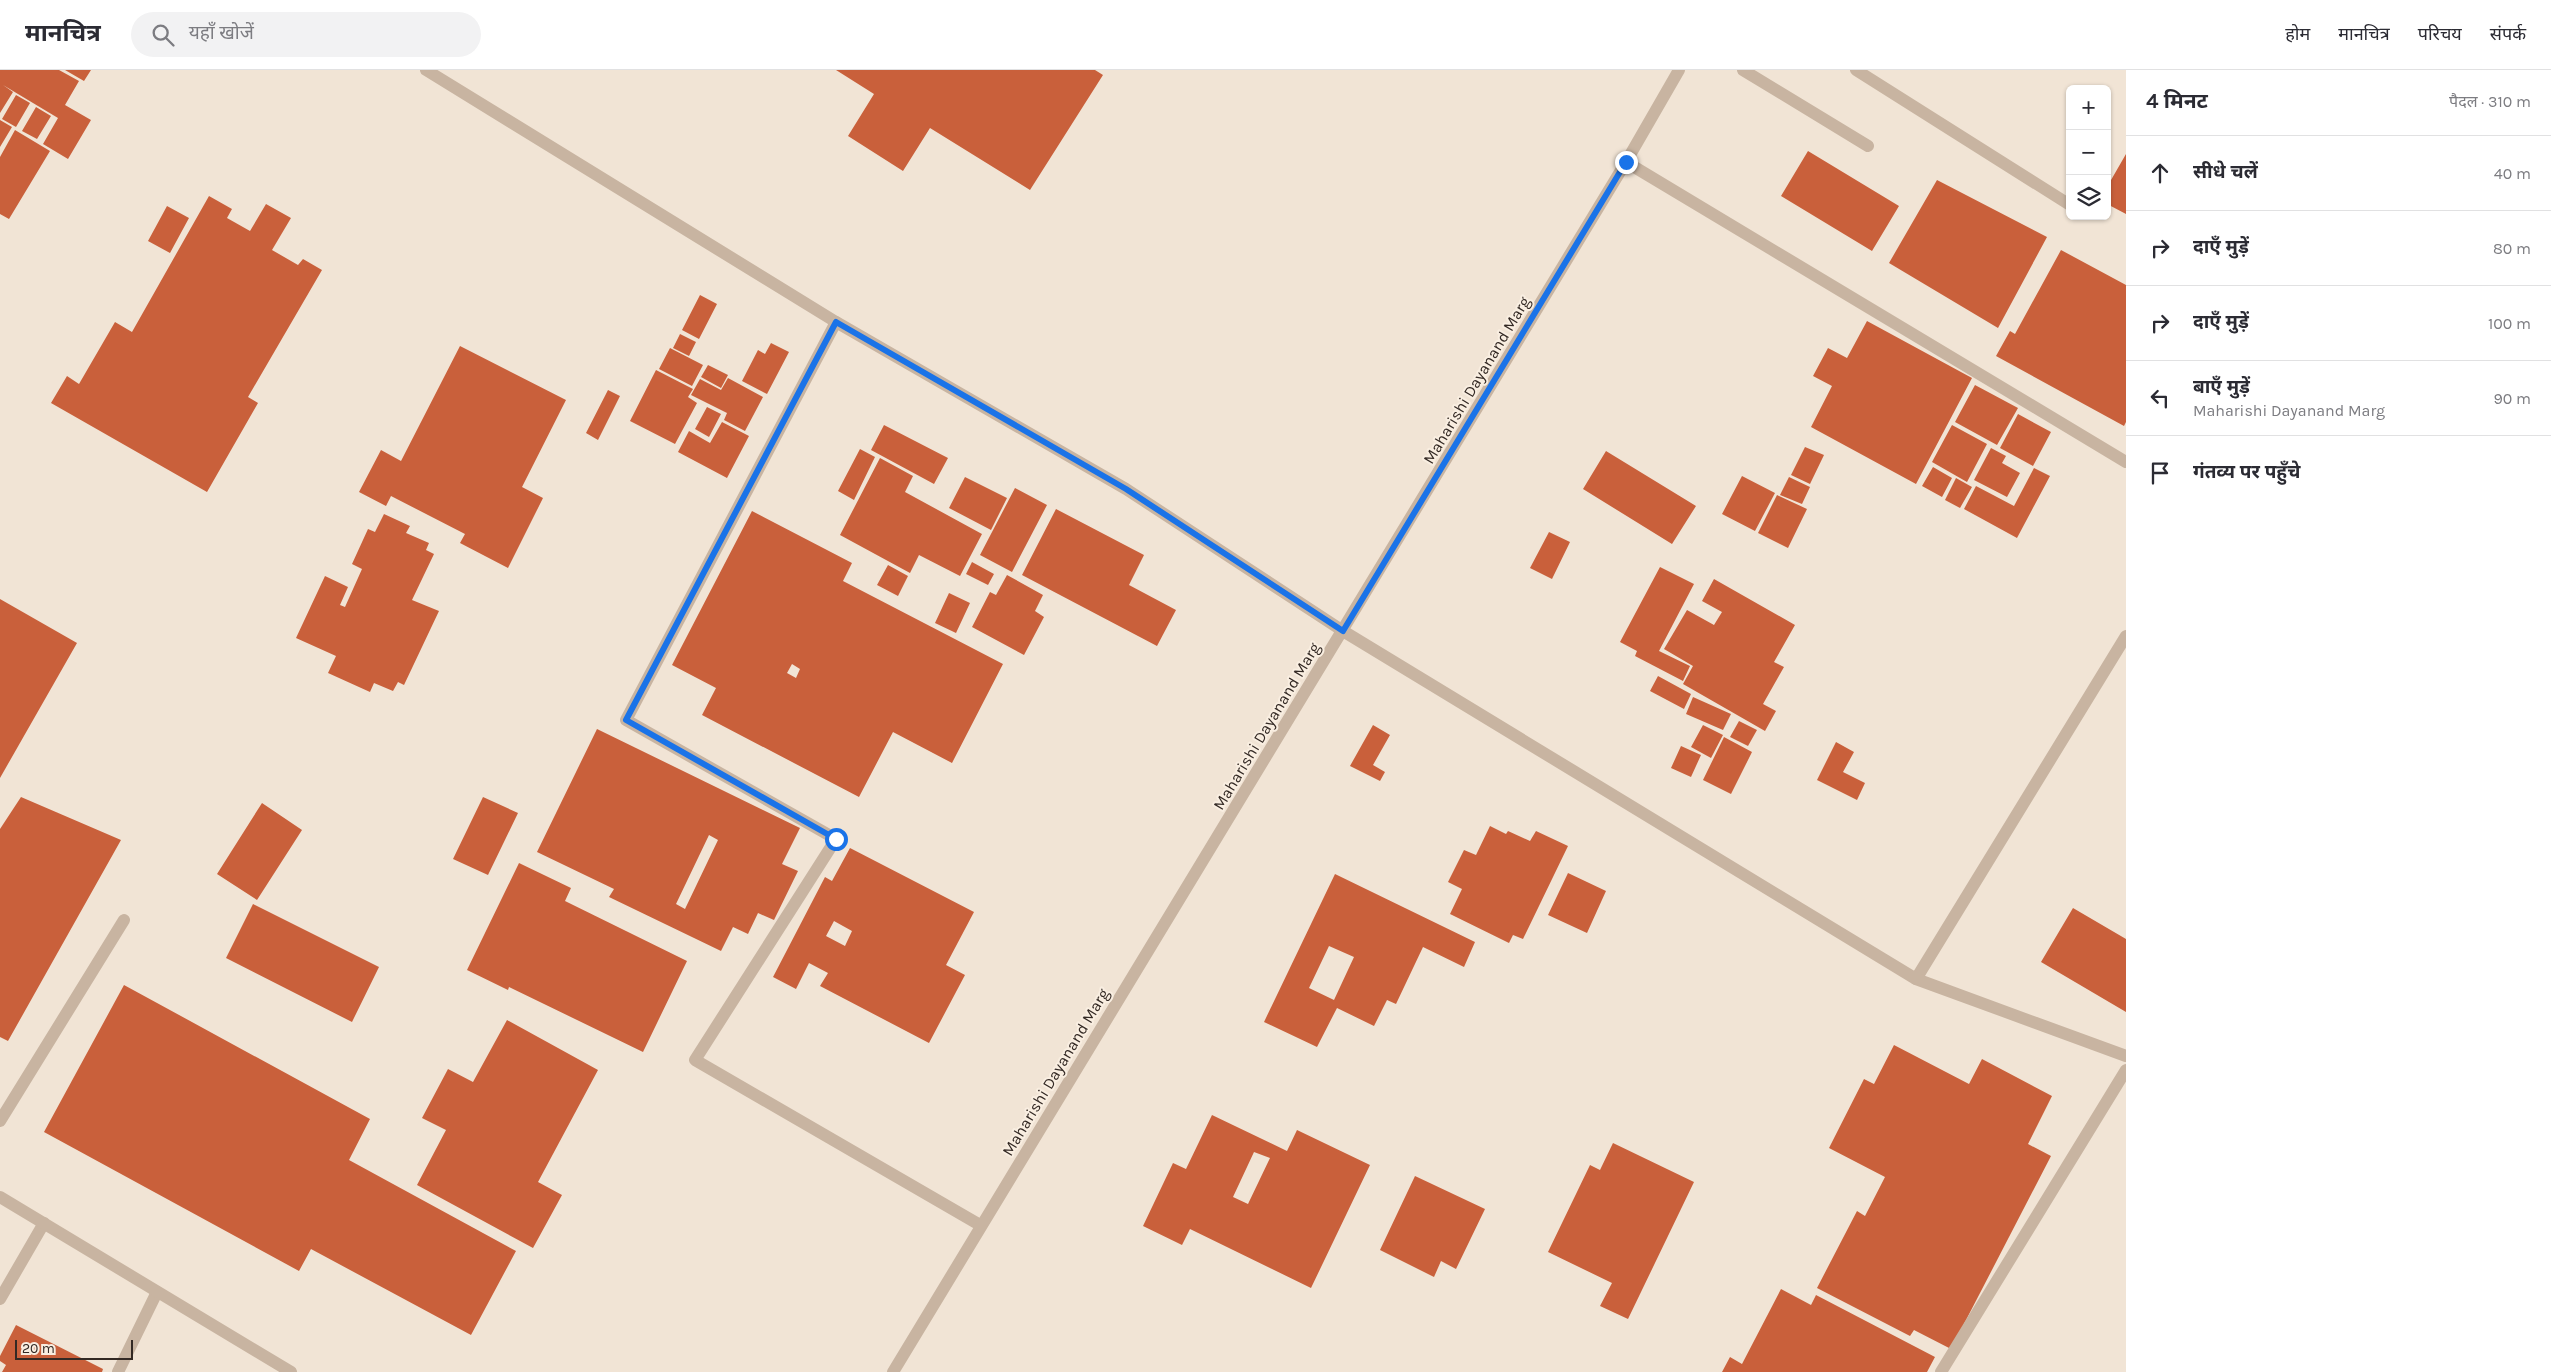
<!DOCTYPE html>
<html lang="hi">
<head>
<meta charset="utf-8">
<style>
  body { margin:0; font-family:Karla,"Noto Sans Devanagari",sans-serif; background:#f2f2f3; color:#2b2b33 }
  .controls { position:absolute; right:15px; top:15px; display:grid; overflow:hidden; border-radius:8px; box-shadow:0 1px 4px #0004 }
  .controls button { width:45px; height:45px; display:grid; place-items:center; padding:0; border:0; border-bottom:1px solid #e1e1e2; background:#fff; color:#2b2b33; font:25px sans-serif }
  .scale { position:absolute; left:15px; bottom:12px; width:118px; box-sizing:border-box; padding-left:5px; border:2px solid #332924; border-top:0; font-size:14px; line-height:18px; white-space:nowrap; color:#332924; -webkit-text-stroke:4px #f9eee1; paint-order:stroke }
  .stop { position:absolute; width:15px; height:15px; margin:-11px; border:4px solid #1a73e8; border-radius:50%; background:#fff }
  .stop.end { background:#1a73e8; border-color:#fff; box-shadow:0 1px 5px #0008 }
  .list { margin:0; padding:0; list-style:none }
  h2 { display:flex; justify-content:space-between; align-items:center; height:65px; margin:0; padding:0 20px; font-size:21px }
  h2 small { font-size:16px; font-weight:400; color:#7c7c81 }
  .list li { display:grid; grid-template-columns:32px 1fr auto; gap:15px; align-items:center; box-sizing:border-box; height:75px; padding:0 20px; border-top:1px solid #e1e1e2 }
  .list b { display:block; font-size:19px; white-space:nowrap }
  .list p { margin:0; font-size:16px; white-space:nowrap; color:#7c7c81 }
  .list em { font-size:16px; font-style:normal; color:#7c7c81 }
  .icon { flex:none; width:28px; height:28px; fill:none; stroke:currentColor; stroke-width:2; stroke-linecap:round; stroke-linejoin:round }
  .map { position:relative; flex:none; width:2126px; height:1302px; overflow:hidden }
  header { display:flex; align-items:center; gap:30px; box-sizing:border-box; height:70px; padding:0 25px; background:#fff; border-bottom:1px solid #e1e1e2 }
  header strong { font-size:24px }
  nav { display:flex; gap:28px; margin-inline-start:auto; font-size:18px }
  .search { width:350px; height:45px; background:#f2f2f3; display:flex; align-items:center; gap:12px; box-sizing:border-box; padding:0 18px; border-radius:28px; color:#7c7c81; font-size:19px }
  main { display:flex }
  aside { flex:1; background:#fff }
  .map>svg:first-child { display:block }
</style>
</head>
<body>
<header>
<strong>मानचित्र</strong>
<div class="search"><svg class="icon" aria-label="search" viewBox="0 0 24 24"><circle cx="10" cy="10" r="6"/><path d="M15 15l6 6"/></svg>यहाँ खोजें</div>
<nav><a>होम</a><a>मानचित्र</a><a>परिचय</a><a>संपर्क</a></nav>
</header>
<main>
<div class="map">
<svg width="2126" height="1302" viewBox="0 0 2126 1302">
  <rect width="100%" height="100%" fill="#f1e4d5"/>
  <path fill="#c9603b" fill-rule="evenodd" d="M0 0H59L79 11 65 35 91 50 68 89 43 74 58 48 3 15 13 22 0 43Z
    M65 0H91L84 11Z
    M836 0H1095L1103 5 1030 120 930 58 903 101 848 66 874 24Z
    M16 25 30 33 16 57 2 49Z
    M36 37 51 46 37 69 22 61Z
    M0 50 12 57 0 77Z
    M15 60 50 81 9 149 0 144V87Z
    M1808 81 1899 136 1872 181 1781 126Z
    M2126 84V144L2107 134V117Z
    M1937 110 2047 167 1998 258 1889 193Z
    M209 126 232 139 227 148 250 161 266 134 291 148 272 180 298 195 303 189 322 200 248 327 258 333 207 422 51 333 67 306 79 314 115 252 132 262Z
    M167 136 189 148 170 183 148 171Z
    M2061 180 2126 215V352L2124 356 1996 286 2010 261 2015 264Z
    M700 225 717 234 699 269 682 260Z
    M1867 251 1972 308 1916 414 1811 357 1832 316 1813 306 1828 278 1847 288Z
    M680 264 696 272 689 286 673 278Z
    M771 273 789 282 767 324 742 311 758 280 765 284Z
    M460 276 566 330 522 417 543 428 508 498 460 473 465 464 391 426 386 436 359 422 381 380 401 391Z
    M670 278 703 295 692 316 659 299Z
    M708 295 728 305 721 318 701 307Z
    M656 300 693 319 688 327 697 333 675 374 630 351Z
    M728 308 763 327 745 361 724 350 727 343 691 325 700 309 721 320Z
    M1975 315 2018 338 1997 375 1955 352Z
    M608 320 620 326 598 370 586 363Z
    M707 337 721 344 709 367 695 359Z
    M2018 344 2051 362 2033 396 2000 378Z
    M722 352 749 366 727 408 678 382 689 361 710 373Z
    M884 355 948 388 934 414 871 380Z
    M1952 355 1987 374 1967 412 1932 392Z
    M1805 377 1824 385 1810 414 1791 405Z
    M1991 378 2006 386 2002 393 2020 403 2007 427 1974 410Z
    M860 379 875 387 854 430 838 421Z
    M1606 381 1696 436 1672 474 1583 419Z
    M880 388 913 406 905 422 982 464 960 506 919 485 910 503 840 465Z
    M1933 397 1952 408 1942 427 1922 416Z
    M2034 398 2050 406 2017 468 1964 439 1976 416 2014 436Z
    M1742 406 1775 423 1755 461 1722 444Z
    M965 407 1007 428 991 460 949 438Z
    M1789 407 1810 417 1802 434 1780 425Z
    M1956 408 1972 417 1960 438 1945 430Z
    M1015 418 1047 435 1012 502 980 485Z
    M1777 425 1807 439 1788 478 1758 463Z
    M1056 439 1144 485 1129 515 1176 540 1157 576 1022 505Z
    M752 441 852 493 843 511 1003 594 952 693 893 662 859 727 702 645 716 618 672 595ZM792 594 800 599 796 608 787 603Z
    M384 444 410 456 406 463 429 473 426 480 434 484 412 530 439 541 404 615 398 612 393 621 374 613 370 622 328 603 336 586 296 568 325 506 348 517 340 535 345 537 362 499 352 494 368 459 375 462Z
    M1549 462 1570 472 1552 509 1530 498Z
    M972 492 994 504 988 515 966 504Z
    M888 495 908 506 898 526 877 515Z
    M1660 497 1694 514 1659 581 1690 596 1683 611 1635 586 1637 581 1620 572Z
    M1007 505 1043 525 1035 541 1044 547 1024 585 972 557 990 522 996 525Z
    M1714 509 1795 555 1774 592 1784 597 1763 634 1776 641 1765 661 1683 614 1693 596 1664 579 1687 540 1714 555 1722 542 1702 531Z
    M949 523 970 533 956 563 935 553Z
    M0 529 77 573 0 708Z
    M1658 606 1691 624 1684 639 1650 621Z
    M1693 627 1731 644 1723 660 1686 644Z
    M1739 651 1757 660 1748 676 1730 667Z
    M1373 655 1390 665 1373 695 1385 702 1380 711 1350 696Z
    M1703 655 1723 665 1711 688 1691 677Z
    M597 659 800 758 782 794 798 801 774 850 758 843 748 864 733 857 721 881 609 827 614 819 537 782ZM709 765 718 770 685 839 676 834Z
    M1724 667 1752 682 1731 724 1703 710Z
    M1836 672 1854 682 1843 702 1865 713 1857 730 1817 710Z
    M1681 676 1701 685 1691 707 1671 698Z
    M21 727 121 770 8 971 0 967V759Z
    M483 727 518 743 488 805 453 789Z
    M262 733 302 760 257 830 217 804Z
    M1490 756 1506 764 1508 761 1530 771 1536 761 1568 776 1523 869 1513 865 1509 873 1450 844 1462 819 1448 812 1464 780 1476 785Z
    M850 778 974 842 946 895 965 905 929 973 820 916 828 903 809 893 796 919 773 907 825 807 832 811ZM834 851 852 861 845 876 826 866Z
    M519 793 571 818 565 831 687 891 643 982 509 917 508 920 467 900Z
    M1568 803 1606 821 1587 863 1548 845Z
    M1335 804 1475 872 1464 897 1423 877 1396 934 1387 930 1374 956 1337 938 1317 977 1264 952ZM1329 876 1354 887 1334 930 1309 918Z
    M253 834 379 897 352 952 226 888Z
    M2073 838 2126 869V942L2041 892Z
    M124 915 370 1049 349 1090 516 1181 471 1265 311 1179 299 1201 44 1062Z
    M507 950 598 1000 538 1112 562 1125 533 1178 417 1115 446 1060 422 1048 448 999 473 1012Z
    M1894 975 1969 1014 1982 989 2052 1026 2028 1074 2051 1086 1951 1279 1914 1260 1910 1266 1817 1218 1857 1141 1865 1146 1885 1107 1829 1078 1864 1009 1874 1014Z
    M1212 1045 1287 1081 1297 1060 1370 1095 1311 1218 1190 1159 1182 1175 1143 1156 1173 1093 1186 1099ZM1254 1082 1270 1088 1248 1134 1233 1127Z
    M1613 1073 1694 1112 1628 1249 1600 1236 1612 1213 1548 1182 1590 1095 1600 1100Z
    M1415 1106 1485 1139 1456 1199 1441 1191 1434 1207 1380 1180Z
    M1781 1219 1811 1235 1816 1225 1935 1287 1927 1302H1722L1730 1287 1742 1294Z
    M16 1255 103 1299 102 1302H2L6 1295 0 1291V1286Z"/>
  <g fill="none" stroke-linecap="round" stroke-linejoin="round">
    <path stroke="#c8b4a1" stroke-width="12" d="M1743 0 1868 76"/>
    <path stroke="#c8b4a1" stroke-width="12" d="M1856 0 2070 135
      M1626 92 2126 392
      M836 252 626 650 836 769 695 990 980 1155
      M1916 909 2126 566
      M0 1051 124 850
      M0 1229 44 1153
      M118 1302 157 1222
      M1941 1302 2126 1000"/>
    <path stroke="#c8b4a1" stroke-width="12" d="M426 0 836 252 1126 419 1343 561 1916 909 2126 986
      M0 1127 291 1302
      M893 1302 1626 92 1679 0"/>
  </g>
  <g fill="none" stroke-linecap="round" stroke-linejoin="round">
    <path stroke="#1a73e8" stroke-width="6" d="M836 769 626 650 836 252 1126 419 1343 561 1626 92"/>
  </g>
  <g text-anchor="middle" stroke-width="4" stroke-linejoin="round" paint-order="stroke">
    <g font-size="16" fill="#332924" stroke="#f9eee1">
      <text transform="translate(1476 310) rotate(-59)" y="6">Maharishi Dayanand Marg</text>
      <text transform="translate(1266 656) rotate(-59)" y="6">Maharishi Dayanand Marg</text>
      <text transform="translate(1055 1002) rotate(-59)" y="6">Maharishi Dayanand Marg</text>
    </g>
  </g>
</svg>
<div class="controls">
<button>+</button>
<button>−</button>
<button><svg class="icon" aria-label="layers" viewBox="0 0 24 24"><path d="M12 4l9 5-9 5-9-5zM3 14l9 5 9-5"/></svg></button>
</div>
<div class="scale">20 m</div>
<div class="stop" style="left:836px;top:769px"></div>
<div class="stop end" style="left:1626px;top:92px"></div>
</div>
<aside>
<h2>4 मिनट<small>पैदल · 310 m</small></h2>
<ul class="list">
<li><svg class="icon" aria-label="ahead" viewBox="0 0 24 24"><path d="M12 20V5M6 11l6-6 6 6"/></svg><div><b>सीधे चलें</b></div><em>40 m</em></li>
<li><svg class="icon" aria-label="right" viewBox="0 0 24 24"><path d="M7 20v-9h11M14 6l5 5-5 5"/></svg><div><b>दाएँ मुड़ें</b></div><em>80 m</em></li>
<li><svg class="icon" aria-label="right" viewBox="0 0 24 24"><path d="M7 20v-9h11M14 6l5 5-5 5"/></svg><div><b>दाएँ मुड़ें</b></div><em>100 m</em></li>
<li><svg class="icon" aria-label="left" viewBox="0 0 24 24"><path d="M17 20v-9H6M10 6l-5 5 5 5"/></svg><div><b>बाएँ मुड़ें</b><p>Maharishi Dayanand Marg</p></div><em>90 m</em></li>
<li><svg class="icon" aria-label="arrive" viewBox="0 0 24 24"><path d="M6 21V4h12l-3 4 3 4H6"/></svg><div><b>गंतव्य पर पहुँचे</b></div></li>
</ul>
</aside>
</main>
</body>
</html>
